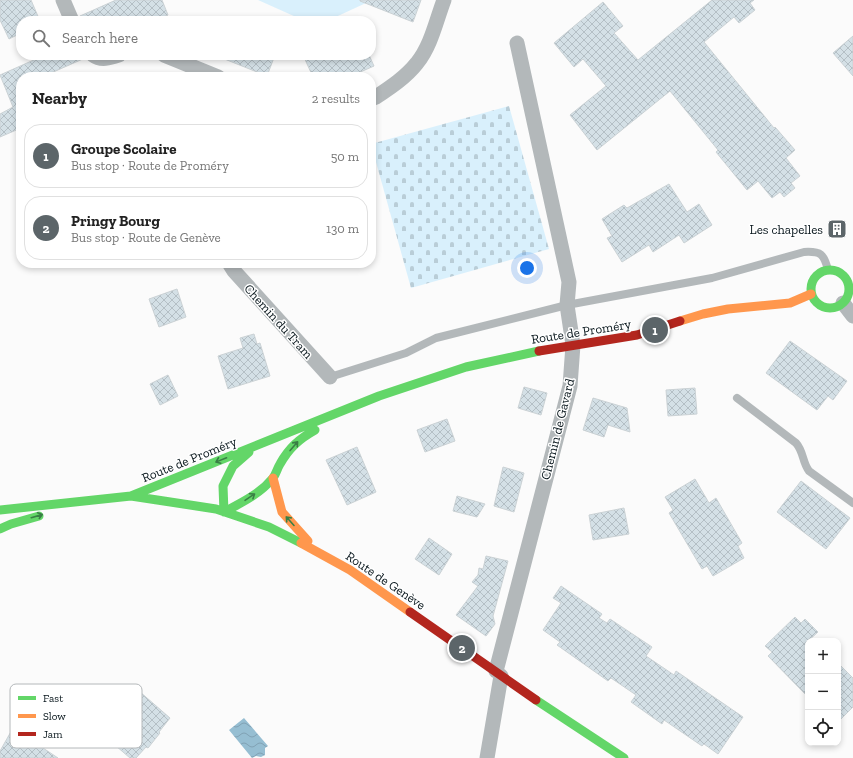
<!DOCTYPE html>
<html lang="en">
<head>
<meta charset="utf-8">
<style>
  body { margin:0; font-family:"Zilla Slab",serif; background:#f2f2f2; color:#222 }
  .controls { position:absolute; right:12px; bottom:12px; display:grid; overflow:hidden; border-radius:8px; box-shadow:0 2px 6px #0003 }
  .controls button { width:36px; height:36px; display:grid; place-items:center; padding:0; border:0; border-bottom:1px solid #e0e0e0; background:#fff; color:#222; font:20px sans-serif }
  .you { position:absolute; left:527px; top:268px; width:14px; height:14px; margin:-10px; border:3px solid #fff; border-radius:50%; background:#1a73e8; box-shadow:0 0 0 6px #1a73e833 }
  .badge { display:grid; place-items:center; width:26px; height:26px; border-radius:50%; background:#5c6569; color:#fff; font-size:13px; font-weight:700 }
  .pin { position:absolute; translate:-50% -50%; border:2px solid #fff; box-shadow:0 1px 4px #0006 }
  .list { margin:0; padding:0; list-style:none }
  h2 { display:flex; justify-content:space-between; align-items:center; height:52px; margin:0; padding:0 16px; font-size:17px }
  h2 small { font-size:13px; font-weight:400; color:#767676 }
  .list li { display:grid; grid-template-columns:26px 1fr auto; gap:12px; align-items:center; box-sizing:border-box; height:64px; margin:0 8px 8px; padding:0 8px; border:1px solid #e0e0e0; border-radius:16px }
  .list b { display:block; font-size:15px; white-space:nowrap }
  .list p { margin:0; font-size:13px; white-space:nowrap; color:#767676 }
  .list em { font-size:13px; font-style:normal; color:#767676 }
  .icon { flex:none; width:22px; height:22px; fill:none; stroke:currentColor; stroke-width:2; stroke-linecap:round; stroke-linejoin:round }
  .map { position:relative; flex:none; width:853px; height:758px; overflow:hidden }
  .search { position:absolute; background:#fff; box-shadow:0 2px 6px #0003; left:16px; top:16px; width:360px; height:44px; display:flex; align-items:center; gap:10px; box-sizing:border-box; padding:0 14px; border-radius:16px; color:#767676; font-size:15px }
  .panel { position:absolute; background:#fff; box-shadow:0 2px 6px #0003; left:16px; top:72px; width:360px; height:196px; border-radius:16px }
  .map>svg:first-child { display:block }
</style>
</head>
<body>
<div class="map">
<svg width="853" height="758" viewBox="0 0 853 758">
  <defs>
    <pattern id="cemetery-stones" width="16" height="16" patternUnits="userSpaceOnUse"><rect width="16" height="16" fill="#d9f0fc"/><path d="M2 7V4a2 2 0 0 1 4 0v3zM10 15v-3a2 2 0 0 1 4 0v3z" fill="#b9cdd7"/></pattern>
    <pattern id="water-waves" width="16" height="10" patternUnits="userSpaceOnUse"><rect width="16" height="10" fill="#96bed2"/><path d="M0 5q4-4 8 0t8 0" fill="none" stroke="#80a2b4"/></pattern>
    <pattern id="building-cross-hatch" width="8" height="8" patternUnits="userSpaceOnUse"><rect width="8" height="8" fill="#d4e0e6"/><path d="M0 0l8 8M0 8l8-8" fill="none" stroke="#b4bfc5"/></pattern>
  </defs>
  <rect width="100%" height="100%" fill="#fbfbfb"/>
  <path fill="#d9f0fc" d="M258 0H367L366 3 327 21H305Z"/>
  <path fill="url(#cemetery-stones)" d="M509 106 549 249 411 288 371 144Z"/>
  <path fill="url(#water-waves)" d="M244 718 268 746 265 748V755L261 757 256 756 252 758 229 730Z"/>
  <path fill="url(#building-cross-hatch)" stroke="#cbd2d5" d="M0 0H31L40 21H21V33L9 39 0 20Z
    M116 0H162L168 15 155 21H81L80 16Z
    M360 0H421L413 22 360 1Z
    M712 0H754L750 3 755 10 739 23 734 17 704 42 774 128 775 127 795 150 786 158 800 176 791 183 795 188 784 197 780 192 772 198 758 181 747 190 716 152 718 150 670 91 597 150 570 115 606 86 583 59 574 67 554 43 603 2 623 26 614 33 638 60Z
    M853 36V76L833 53Z
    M45 55H84L85 58 42 77H21V128L0 137V114L13 107 0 75Z
    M217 55H275L267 76 217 56Z
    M303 55H369L374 66 349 77H313Z
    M669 184 687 212 699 204 712 225 684 243 679 235 653 252 649 245 622 262 607 238 612 236 602 219 624 205 627 208Z
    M177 289 186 317 159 327 149 299Z
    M254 334 257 344 260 343 270 376 228 389 218 356 243 348 240 338Z
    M790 341 847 381 833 400 828 396 817 410 766 373Z
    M168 375 178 396 160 405 150 384Z
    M524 387 547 393 541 415 518 408Z
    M695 388 697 414 668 416 666 390Z
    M593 398 627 408 630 432 608 425 604 437 583 430Z
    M447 419 455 441 425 452 417 430Z
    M357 447 376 492 347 505 326 460Z
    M503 467 524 473 514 512 494 506Z
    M695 479 709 503 716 498 742 543 738 546 744 558 713 576 707 566 702 569 669 513 673 510 665 497Z
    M801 481 850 518 826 549 777 512Z
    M457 496 485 504 477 517 453 511Z
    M624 508 629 534 593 540 589 515Z
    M429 538 452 554 439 575 415 559Z
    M486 556 508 561 493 616 495 624 486 636 456 615 478 586 472 582 478 575 479 568 483 569Z
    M561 586 602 614 599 618 607 623 610 619 652 647 646 656 674 675 676 671 743 717 718 754 704 744 702 746 664 720 662 724 631 702 636 695 611 678 608 681 557 645 560 642 543 630 561 603 553 598Z
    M795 617 801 623 805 619 818 632 808 641V697L768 656 772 652 765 646Z
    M838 663 853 678V707L838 722Z
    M139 691 170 718 159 732 160 733 148 748 146 747 136 758H130L102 734Z
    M13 728 58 758H0V751Z"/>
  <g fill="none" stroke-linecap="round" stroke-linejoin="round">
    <path stroke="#b3b8ba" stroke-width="8" d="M330 377 406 353 436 338 567 305 712 278 804 252C821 251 824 254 828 270
      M737 398 796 443C804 452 802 462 809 471L853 503"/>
    <path stroke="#b3b8ba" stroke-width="15" d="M63 0 72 21
      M93 55C101 61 110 58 119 55
      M164 55 218 77
      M371 99 376 97C391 87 406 77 417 63 431 46 436 21 444 0
      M229 263 234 271 330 377
      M843 303 853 316
      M496 671 570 386 573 345 567 305 569 282 517 43
      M487 758 501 676"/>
    <path stroke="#63d668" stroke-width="9" d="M811 289a19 19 0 1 1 38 0a19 19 0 1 1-38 0Z
      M131 496 379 396 466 367 539 351
      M0 510 131 496 216 509 269 527 301 543
      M224 512C241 503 260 494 273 478 276 474 277 469 280 464 289 448 299 439 315 430
      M224 512 223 486 233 466 249 452
      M0 529 11 524 39 516
      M536 700 624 758"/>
    <path stroke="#ff974d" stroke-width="9" d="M680 321 703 314 728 309 790 303 811 294
      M273 478 282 512 308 541
      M301 543 350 570 410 612"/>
    <path stroke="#b3261e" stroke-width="9" d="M539 351 637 335 680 321
      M410 612 536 700"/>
  </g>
  <defs><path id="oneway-shaft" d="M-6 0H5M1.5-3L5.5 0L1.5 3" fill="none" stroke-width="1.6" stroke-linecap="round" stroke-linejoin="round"/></defs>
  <g stroke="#397f45">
    <use href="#oneway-shaft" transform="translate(294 446) rotate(-49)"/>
    <use href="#oneway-shaft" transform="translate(221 460) rotate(158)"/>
    <use href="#oneway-shaft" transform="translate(250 497) rotate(-34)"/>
    <use href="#oneway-shaft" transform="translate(37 516) rotate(-16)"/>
    <use href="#oneway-shaft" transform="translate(290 521) rotate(-132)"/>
  </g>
  <defs>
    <g id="building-square" transform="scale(1)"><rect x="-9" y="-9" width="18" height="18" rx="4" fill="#5c6569" stroke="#fff"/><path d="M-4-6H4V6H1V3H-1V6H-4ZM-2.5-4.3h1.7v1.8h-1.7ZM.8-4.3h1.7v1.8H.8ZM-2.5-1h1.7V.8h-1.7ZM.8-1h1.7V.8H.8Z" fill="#fff"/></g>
  </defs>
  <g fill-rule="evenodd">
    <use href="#building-square" x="837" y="229"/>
  </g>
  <g text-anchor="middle" stroke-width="3" stroke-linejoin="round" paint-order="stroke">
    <g font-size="13" fill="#06141a" stroke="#fff" text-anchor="end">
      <text x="823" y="234">Les chapelles</text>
    </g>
    <g font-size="13" fill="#06141a" stroke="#fff">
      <text transform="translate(279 321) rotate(48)" y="5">Chemin du Tram</text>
      <text transform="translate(581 331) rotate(-9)" y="5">Route de Proméry</text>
      <text transform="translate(557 429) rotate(-76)" y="5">Chemin de Gavard</text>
      <text transform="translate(189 459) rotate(-22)" y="5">Route de Proméry</text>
      <text transform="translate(386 580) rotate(34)" y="5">Route de Genève</text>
    </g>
  </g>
  <rect x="10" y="684" width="132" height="64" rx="6" fill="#fff" stroke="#b4b8ba" stroke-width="1"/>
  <rect x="18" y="696" width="18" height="4" fill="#63d668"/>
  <rect x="18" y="714" width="18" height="4" fill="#ff974d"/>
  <rect x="18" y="732" width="18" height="4" fill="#b3261e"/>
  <g font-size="11" fill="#06141a">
    <text x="43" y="702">Fast</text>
    <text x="43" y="720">Slow</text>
    <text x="43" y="738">Jam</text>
  </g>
</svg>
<div class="controls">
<button>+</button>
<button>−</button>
<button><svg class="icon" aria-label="locate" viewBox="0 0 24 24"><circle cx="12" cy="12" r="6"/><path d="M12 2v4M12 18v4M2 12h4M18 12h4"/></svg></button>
</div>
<div class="you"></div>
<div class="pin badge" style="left:655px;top:330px">1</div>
<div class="pin badge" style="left:462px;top:648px">2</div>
<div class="search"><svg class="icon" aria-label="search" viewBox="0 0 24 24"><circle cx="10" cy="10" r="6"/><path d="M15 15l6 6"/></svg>Search here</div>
<section class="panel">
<h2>Nearby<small>2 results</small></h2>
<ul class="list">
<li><span class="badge">1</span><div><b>Groupe Scolaire</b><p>Bus stop · Route de Proméry</p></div><em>50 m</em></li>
<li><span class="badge">2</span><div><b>Pringy Bourg</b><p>Bus stop · Route de Genève</p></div><em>130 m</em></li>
</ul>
</section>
</div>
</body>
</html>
